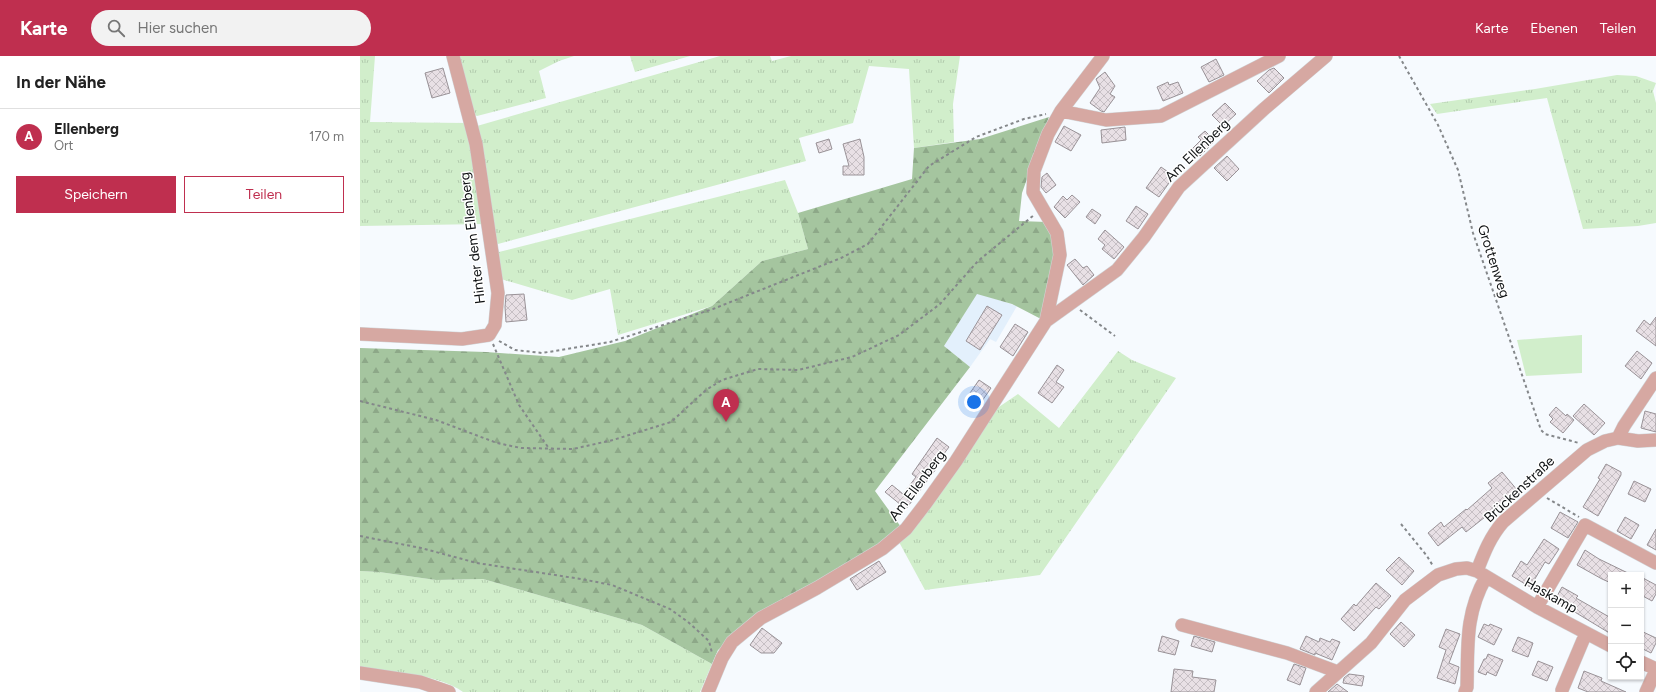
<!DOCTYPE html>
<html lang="de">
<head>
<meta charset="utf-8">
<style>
  body { margin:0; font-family:Figtree,sans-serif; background:#f2f2f2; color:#222 }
  .controls { position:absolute; right:12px; bottom:12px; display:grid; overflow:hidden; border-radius:0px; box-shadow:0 1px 3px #0004 }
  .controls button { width:36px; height:36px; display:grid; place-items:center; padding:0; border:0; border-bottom:1px solid #e0e0e0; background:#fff; color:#222; font:20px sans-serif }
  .you { position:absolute; left:614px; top:346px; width:14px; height:14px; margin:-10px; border:3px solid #fff; border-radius:50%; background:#1a73e8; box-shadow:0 0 0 6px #1a73e833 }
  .badge { display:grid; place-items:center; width:26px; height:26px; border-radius:50%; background:#bf2f4f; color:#fff; font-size:13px; font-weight:700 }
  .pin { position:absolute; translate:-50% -33px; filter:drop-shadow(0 1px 2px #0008) }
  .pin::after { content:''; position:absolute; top:21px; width:14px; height:12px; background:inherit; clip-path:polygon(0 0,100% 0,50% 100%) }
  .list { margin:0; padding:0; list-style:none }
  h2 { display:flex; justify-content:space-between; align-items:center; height:52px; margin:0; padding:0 16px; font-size:17px }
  h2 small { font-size:13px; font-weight:400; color:#767676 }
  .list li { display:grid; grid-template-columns:26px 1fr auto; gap:12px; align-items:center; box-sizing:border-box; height:56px; padding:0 16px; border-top:1px solid #e0e0e0 }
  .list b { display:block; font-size:15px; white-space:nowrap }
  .list p { margin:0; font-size:13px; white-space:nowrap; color:#767676 }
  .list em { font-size:13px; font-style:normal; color:#767676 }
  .actions { display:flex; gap:8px; padding:12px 16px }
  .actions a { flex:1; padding:9px 0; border:1px solid #bf2f4f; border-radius:0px; text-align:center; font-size:14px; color:#bf2f4f }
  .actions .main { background:#bf2f4f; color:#fff }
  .icon { flex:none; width:22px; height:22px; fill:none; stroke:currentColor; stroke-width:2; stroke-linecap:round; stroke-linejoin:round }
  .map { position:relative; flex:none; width:1296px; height:636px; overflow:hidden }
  header { display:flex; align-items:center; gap:24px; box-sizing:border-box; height:56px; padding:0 20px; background:#bf2f4f; color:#fff }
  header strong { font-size:19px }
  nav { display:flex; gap:22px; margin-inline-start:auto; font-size:14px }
  .search { width:280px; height:36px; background:#f2f2f2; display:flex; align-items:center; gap:10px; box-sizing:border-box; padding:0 14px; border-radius:22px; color:#767676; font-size:15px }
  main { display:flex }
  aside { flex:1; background:#fff }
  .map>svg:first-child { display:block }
</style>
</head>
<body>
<header>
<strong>Karte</strong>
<div class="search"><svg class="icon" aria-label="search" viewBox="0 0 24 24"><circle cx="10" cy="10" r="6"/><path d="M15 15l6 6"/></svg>Hier suchen</div>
<nav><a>Karte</a><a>Ebenen</a><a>Teilen</a></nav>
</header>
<main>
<aside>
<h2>In der Nähe<small></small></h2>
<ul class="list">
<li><span class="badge">A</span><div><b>Ellenberg</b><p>Ort</p></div><em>170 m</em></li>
</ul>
<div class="actions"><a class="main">Speichern</a><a>Teilen</a></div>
</aside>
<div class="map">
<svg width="1296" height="636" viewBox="0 0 1296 636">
  <defs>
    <pattern id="grass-tufts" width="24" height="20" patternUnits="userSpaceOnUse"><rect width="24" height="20" fill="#d1eecb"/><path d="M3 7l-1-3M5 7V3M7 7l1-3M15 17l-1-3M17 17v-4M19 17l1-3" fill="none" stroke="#b2cbad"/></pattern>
    <pattern id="forest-firs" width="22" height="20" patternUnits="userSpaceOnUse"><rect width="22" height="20" fill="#a5c59f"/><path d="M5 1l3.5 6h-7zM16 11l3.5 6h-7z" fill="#8da888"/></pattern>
    <pattern id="building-cross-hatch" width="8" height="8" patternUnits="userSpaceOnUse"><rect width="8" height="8" fill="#e8e0e5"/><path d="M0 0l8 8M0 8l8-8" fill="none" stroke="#c6bfc4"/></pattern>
  </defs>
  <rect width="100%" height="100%" fill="#f6fafe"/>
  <path fill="#e3f0fc" d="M617 237 657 250 636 286 630 283 610 311 584 290Z"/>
  <path fill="url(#grass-tufts)" d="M0 0H15L10 66 107 67 124 168 0 170Z
    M99 0H214L199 5 179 15 186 42 117 60 111 57Z
    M270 0H330L275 16Z
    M360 0H410L412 5 431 0H600L593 48 594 86 554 92 549 13 509 10 493 67 439 82 446 105 138 188 135 186 117 70Z
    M1257 19 1276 20 1296 27 1293 35 1296 47V167L1278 170 1223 173 1187 42 1077 58 1070 48 1175 33Z
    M425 124 438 157 448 193 402 205 352 250 258 279 250 233 212 244 141 223 136 201 139 196Z
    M758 295 772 304 816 322 680 519 565 534 539 486 630 357 658 338 699 372Z
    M0 515 19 516 76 524 123 523 282 569 352 608 340 636H103C79 618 30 616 0 612Z"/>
  <path fill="url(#forest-firs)" d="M689 61 662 137 659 165 687 166 697 200 681 263 652 248 617 238 584 290 610 311 515 435 541 471 517 490 407 554 358 594 352 608 282 569 123 523 76 524 19 516 0 515V292L126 296 199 301 265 285 352 250 402 205 448 193 438 157 552 123 554 92 620 83Z"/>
  <path fill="#d1eecb" d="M1222 279V317L1166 320 1157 284Z"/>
  <path fill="url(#building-cross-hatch)" stroke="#999297" d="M856 3 864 19 849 26 841 11Z
    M83 12 90 37 72 42 65 17Z
    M914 12 924 22 909 37 897 25 909 14Z
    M745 16 755 30 750 38 755 41 744 56 741 55 730 47 740 32 736 23Z
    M808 26 809 29 818 26 823 37 803 45 797 31Z
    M865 47 876 58 863 70 852 59Z
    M704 70 721 79 711 95 695 86Z
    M765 71 766 84 742 87 741 74Z
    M845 75 855 85 840 100 832 93 841 84 838 81Z
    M469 83 472 93 459 97 456 87Z
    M500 83 504 101V119H483V110H489L483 88Z
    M867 100 879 113 867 125 854 112Z
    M801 111 814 120 799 141 786 132Z
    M687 117 696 129 686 137 681 131 682 121Z
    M712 139 720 146 705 162 694 151 703 140 707 144Z
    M776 150 788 158 778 173 766 165Z
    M732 153 741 159 735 168 726 161Z
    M745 174 764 191 754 203 742 193 745 189 738 183Z
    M715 203 723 212 727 210 734 219 723 229 707 209Z
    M164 238 167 264 146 266 145 251 146 239Z
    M627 250 642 259 620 294 606 285Z
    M1296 261V290L1276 275 1284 264 1290 269Z
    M655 268 668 276 653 300 640 291Z
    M1277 295 1292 307 1281 323 1265 310Z
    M697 309 704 314 696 326 704 331 692 347 678 337Z
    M619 324 631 332 622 345 610 337Z
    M1224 348 1245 367 1234 379 1213 360Z
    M1196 351 1206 360 1207 358 1214 364 1203 377 1190 366 1193 363 1189 359Z
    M1285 355 1296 358V376L1281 372Z
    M577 382 589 391 574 411 576 413 546 453 525 436 532 429 543 438 556 421 552 418Z
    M1246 408 1261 416V419L1238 460 1223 451 1240 423 1238 422Z
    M1142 416 1158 435 1106 476 1102 471 1078 490 1068 477 1081 466 1084 471 1106 453 1107 454 1132 432 1128 427Z
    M1274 425 1291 433 1285 446 1268 438Z
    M1200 456 1218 466 1208 482 1191 472Z
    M1265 461 1279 469 1271 483 1257 475Z
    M1296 473V494L1287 489Z
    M1184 483 1199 493 1189 508 1185 506 1170 531 1152 520 1161 505 1167 509Z
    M1225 494 1239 503 1272 519H1251V527L1242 523 1217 509Z
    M1039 501 1054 515 1042 529 1026 514Z
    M519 505 526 516 497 534 490 523Z
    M1283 522 1296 529V538L1292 545 1281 539V526Z
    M1016 527 1031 540 1019 553 1016 551 994 575 981 563 994 548 996 550Z
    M1202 531 1218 540 1216 542 1251 562V578L1195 544Z
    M1041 566 1055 579 1044 591 1030 578Z
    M1124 568 1129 570 1130 568 1142 573 1134 589 1118 581Z
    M402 572 422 587 414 597H401L390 589Z
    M1086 573 1100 578 1089 607 1099 611 1095 628 1077 622 1086 594 1079 591Z
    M1281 575 1296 582V587L1291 597 1281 592Z
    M802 580 819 585 815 599 798 595Z
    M834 580 855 586 852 596 831 590Z
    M946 580 959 586 960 582 970 586 972 583 980 586 972 604 955 597V599L940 593Z
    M1158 581 1173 587 1168 601 1152 595Z
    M1128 598 1143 604 1136 620 1127 616 1126 619 1118 616 1124 603H1126Z
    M1178 605 1193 611 1187 625 1172 619Z
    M934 608 946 612 940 629 927 624Z
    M814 613 833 615 832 621 856 624 854 636H811Z
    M1224 615 1242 622 1241 625 1266 636H1228L1218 632Z
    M989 618 1004 620 1002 630 983 627 984 622Z
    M977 628 988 636H968Z"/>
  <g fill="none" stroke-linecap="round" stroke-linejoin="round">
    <g stroke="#d1d5d8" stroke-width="14">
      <path id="minor" d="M701 55 746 64 801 60 919 0
        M686 265 700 199 697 177 673 136 674 115 688 78 701 55 743 0
        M0 278 102 283 129 279 135 269 138 237 116 88 93 0
        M1258 382 1264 370 1296 322
        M1117 515C1124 497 1130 481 1143 466L1227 394 1245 385 1258 382 1278 385 1296 384
        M1177 551 1225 469 1296 507
        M822 569 927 597 978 616
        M1281 606 1296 613
        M0 617 60 626 89 636
        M1202 634 1226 577
        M348 636 362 602 372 586 401 562 457 532 522 493 546 473 566 447 596 405 686 265 757 214 784 181 819 131 904 53 966 0
        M956 636 1011 587 1045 544 1078 519 1096 513 1107 512 1117 515 1177 551 1251 590
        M1105 636 1107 631C1108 589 1105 558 1126 521
        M1286 636 1296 614"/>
    </g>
    <path stroke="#84878a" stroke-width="2" stroke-dasharray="3 3" stroke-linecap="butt" d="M1039 0 1078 69 1098 114 1113 177 1181 374 1185 378 1219 387
      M720 254 755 280
      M139 285 155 294 182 297 250 286 353 253 481 202 508 188 569 110 616 81 664 63 686 58
      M133 288 159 349 190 394
      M0 345 76 364 137 387 161 392 213 393 253 384 311 366 346 334 362 324 398 313 438 314 492 301 539 279 580 248 618 205 674 159
      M1187 442 1219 461
      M1041 468 1067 500 1073 510
      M0 480 61 492 117 507 221 523 252 529 310 553 328 566 349 585 352 597"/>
    <use href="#minor" stroke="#d6a8a2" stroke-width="13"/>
  </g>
  <g text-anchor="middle" stroke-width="3" stroke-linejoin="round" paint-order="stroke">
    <g font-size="14" fill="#0e1113" stroke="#fff">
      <text transform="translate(837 94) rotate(-44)" y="5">Am Ellenberg</text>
      <text transform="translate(112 182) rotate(-97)" y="5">Hinter dem Ellenberg</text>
      <text transform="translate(1134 205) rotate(72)" y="5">Grottenweg</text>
      <text transform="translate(557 429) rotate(-53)" y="5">Am Ellenberg</text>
      <text transform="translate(1159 433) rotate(-43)" y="5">Brückenstraße</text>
      <text transform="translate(1191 539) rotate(29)" y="5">Haskamp</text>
    </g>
  </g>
</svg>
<div class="controls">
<button>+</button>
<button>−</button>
<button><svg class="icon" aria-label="locate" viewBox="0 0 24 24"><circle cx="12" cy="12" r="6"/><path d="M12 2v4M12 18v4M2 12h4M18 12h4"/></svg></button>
</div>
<div class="you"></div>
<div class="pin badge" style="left:366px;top:366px">A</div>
</div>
</main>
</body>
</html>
